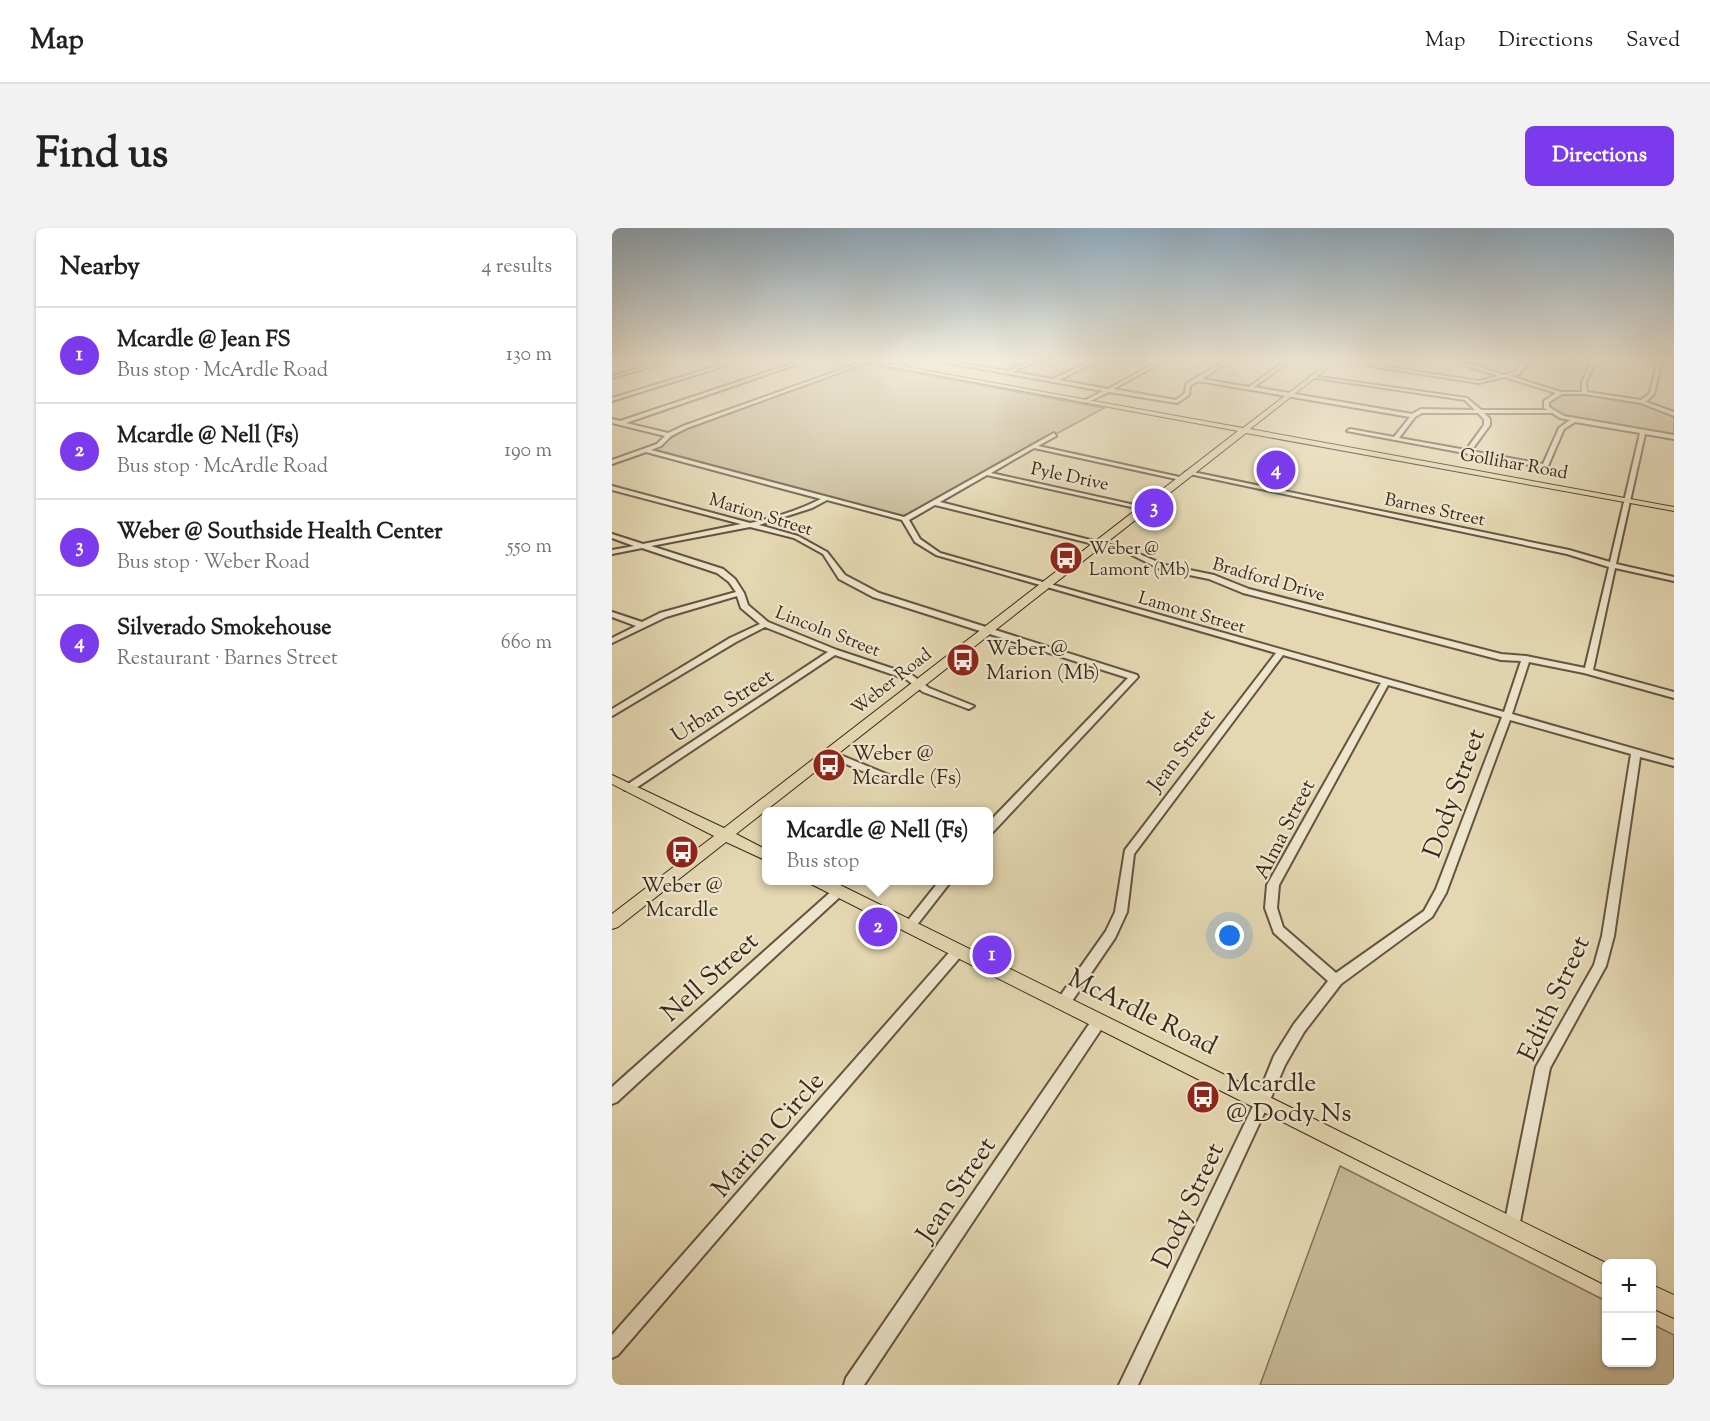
<!DOCTYPE html>
<html lang="en">
<head>
<meta charset="utf-8">
<style>
  body { margin:0; font-family:"Sorts Mill Goudy",serif; background:#f2f2f2; color:#202124 }
  .controls { position:absolute; right:18px; bottom:18px; display:grid; overflow:hidden; border-radius:9px; box-shadow:0 2px 4px #0004 }
  .controls button { width:54px; height:54px; display:grid; place-items:center; padding:0; border:0; border-bottom:2px solid #e0e0e0; background:#fff; color:#202124; font:30px sans-serif }
  .you { position:absolute; left:618px; top:708px; width:21px; height:21px; margin:-15px; border:4px solid #fff; border-radius:50%; background:#1a73e8; box-shadow:0 0 0 9px #1a73e833 }
  .badge { display:grid; place-items:center; width:39px; height:39px; border-radius:50%; background:#7c3aed; color:#fff; font-size:20px; font-weight:700 }
  .pin { position:absolute; translate:-50% -50%; border:3px solid #fff; box-shadow:0 2px 6px #0006 }
  .popup { position:absolute; left:150px; top:579px; width:231px; height:78px; box-sizing:border-box; display:grid; place-content:center; border-radius:9px; background:#fff; filter:drop-shadow(0 2px 4px #0005); font-size:20px; white-space:nowrap; color:#757577 }
  .popup b { font-size:22px; color:#202124 }
  .popup::after { content:''; position:absolute; left:50%; top:100%; margin-left:-12px; border:12px solid transparent; border-top-color:#fff }
  .list { margin:0; padding:0; list-style:none }
  h2 { display:flex; justify-content:space-between; align-items:center; height:78px; margin:0; padding:0 24px; font-size:26px }
  h2 small { font-size:20px; font-weight:400; color:#757577 }
  .list li { display:grid; grid-template-columns:39px 1fr auto; gap:18px; align-items:center; box-sizing:border-box; height:96px; padding:0 24px; border-top:2px solid #e0e0e0 }
  .list b { display:block; font-size:22px; white-space:nowrap }
  .list p { margin:0; font-size:20px; white-space:nowrap; color:#757577 }
  .list em { font-size:20px; font-style:normal; color:#757577 }
  .map { position:relative; flex:none; width:1062px; height:1157px; overflow:hidden; border-radius:9px }
  header { display:flex; align-items:center; gap:36px; box-sizing:border-box; height:84px; padding:0 30px; background:#fff; border-bottom:2px solid #e0e0e0 }
  header strong { font-size:28px }
  nav { display:flex; gap:33px; margin-inline-start:auto; font-size:21px }
  .intro { display:flex; align-items:center; justify-content:space-between; box-sizing:border-box; height:144px; padding:0 36px }
  h1 { margin:0; font-size:42px }
  .button { padding:15px 27px; border-radius:9px; background:#7c3aed; color:#fff; font-size:21px; font-weight:700 }
  main { display:flex; gap:36px; padding:0 36px }
  aside { flex:1; background:#fff; border-radius:9px; box-shadow:0 2px 4px #0004 }
  .map>svg:first-child { display:block }
</style>
</head>
<body>
<header>
<strong>Map</strong>
<nav><a>Map</a><a>Directions</a><a>Saved</a></nav>
</header>
<div class="intro"><h1>Find us</h1><a class="button">Directions</a></div>
<main>
<aside>
<h2>Nearby<small>4 results</small></h2>
<ul class="list">
<li><span class="badge">1</span><div><b>Mcardle @ Jean FS</b><p>Bus stop · McArdle Road</p></div><em>130 m</em></li>
<li><span class="badge">2</span><div><b>Mcardle @ Nell (Fs)</b><p>Bus stop · McArdle Road</p></div><em>190 m</em></li>
<li><span class="badge">3</span><div><b>Weber @ Southside Health Center</b><p>Bus stop · Weber Road</p></div><em>550 m</em></li>
<li><span class="badge">4</span><div><b>Silverado Smokehouse</b><p>Restaurant · Barnes Street</p></div><em>660 m</em></li>
</ul>
</aside>
<div class="map">
<svg width="1062" height="1157" viewBox="0 0 1062 1157">
  <rect width="100%" height="100%" fill="#e4d7b1"/>
  <filter id="stains"><feTurbulence type="fractalNoise" baseFrequency=".00333" numOctaves="4"/><feColorMatrix values="0 0 0 0 .2 0 0 0 0 .09 0 0 0 0 .02 0 0 0 .5 -.17"/></filter>
  <radialGradient id="worn" r=".72"><stop offset=".6" stop-color="#630" stop-opacity="0"/><stop offset="1" stop-color="#630" stop-opacity=".3"/></radialGradient>
  <path fill="#c7b997" stroke="#807158" stroke-width="1.5" d="M250 136H254L492 180 295 287 289 288 41 221 77 199Z
    M971 165 1025 174 1062 187V207L955 189 938 180V174L948 167Z
    M728 938 994 1073V1134H1040V1096L1062 1107V1157H648Z"/>
  <g fill="none" stroke-linecap="round" stroke-linejoin="round">
    <g stroke="#645440" stroke-width="4">
      <path id="minor" d="M59 131H65L0 150V148Z
        M128 131H134L0 173V170Z
        M194 131H200L14 195 56 205 71 198 256 132V134L75 200 59 208 49 218 39 222 292 289 442 205 444 208 426 218 572 250 569 252 422 220 379 245 536 280 533 282 375 247 328 274 518 322 553 337 602 347 637 361 889 426 914 428 973 440 997 339 955 326 573 245 576 243 957 322 998 334 1028 205 963 194 952 201 936 238 933 240 735 203 738 201 782 209 798 189 586 153 578 158 577 167 565 175 497 164 474 175 472 173 491 163 315 131H323L395 143 424 131H429L401 144 441 151 484 131H489L447 152 496 161 551 131H556L501 161 564 172 573 165 574 156 616 131H621L590 151 637 159 676 131H680L642 159 800 186 809 181 863 182 853 172 698 149 700 148 855 170 869 182H936L932 180V173L944 165 892 149 867 155 720 132 722 131 867 153 887 148 851 137 847 134 850 131H854L852 134 855 135 892 147 903 144 915 131H919L907 146 898 148 949 164H970V154L981 131H985L974 154 975 164 1029 172 1038 165 1046 131H1050L1042 166 1034 174 1062 184V188L1029 175 973 166H950L937 174V179L952 188 1062 207V211L1033 206 1004 336 1062 349V353L1003 340 981 442 1062 464V470L972 445 917 434 900 486 1062 532V538L1028 529 1002 708 994 738 938 840 906 1004 900 1006 894 1004 892 998 924 839 982 737 990 708 1019 526 898 492 834 665 820 689 729 756 692 804 673 837 655 879 526 1157H507L645 870 662 828 682 796 716 753 662 705 653 680 655 657 769 455 671 427 522 626 515 684 503 710 456 779 451 781 446 779 444 775 446 771 494 703 503 684 513 622 664 425 324 327 303 314 290 292 215 272 200 280 147 297 186 308 215 324 233 347 267 365 525 447 526 449 381 604 377 605V594L516 450 261 369 227 351 211 326 182 310 138 299 39 318 111 341 123 351 132 365 136 377 156 394 225 422 300 447 317 460 362 478 357 481 354 480 311 464 294 451 223 427 21 562H13L12 560 13 558 216 424 153 399 124 414 0 488V481L118 410 148 396 129 380 125 368 54 389 0 415V410L24 398 0 389V384L30 394 48 385 124 364 117 354 105 345 30 320 0 326V322L22 318 0 310V306L31 316 129 296 0 262V258L138 295C163 290 187 282 209 271L34 224 0 236V232L45 216 53 208 0 195V191L8 193ZM810 185H866L872 191V197L854 222 787 210 803 189ZM872 185H940L948 190 958 192 947 200 931 236 859 223 878 197V191ZM323 277 514 324 548 341 597 351 631 365 889 432 909 433 892 484 328 325 308 311 297 292ZM776 457 890 489 824 661 812 683 724 745 671 699 665 680 667 657Z
        M296 131H301L281 139 277 138Z
        M216 522 277 547 278 549 277 551H269L213 527 211 525 213 523Z
        M328 652H340L301 702 297 704 293 702 291 699 293 696Z
        M226 659 230 661 232 664 230 667 5 874 0 876V859L222 661Z
        M346 718 350 719 352 723 350 727 6 1127 0 1130V1107L342 719Z
        M487 787 492 789 494 793 492 797 252 1157H232L234 1150 482 789Z"/>
    </g>
    <g stroke="#39291a" stroke-width="2">
      <path id="major" d="M238 131H249L631 200 721 131H727L638 201 1062 279V283L634 205 124 606 155 622V633L114 614 6 699 0 701V686L102 608 0 556V547L112 600 626 203Z
        M197 652H218L996 1036 994 1057 199 656Z
        M1040 1057 1062 1067V1090L1040 1080Z"/>
    </g>
    <use href="#minor" fill="#ede5cc" fill-rule="evenodd"/>
    <use href="#major" fill="#e4d7b1" fill-rule="evenodd"/>
  </g>
  <linearGradient id="sky" x2="0" y2="1"><stop stop-color="#8faabe"/><stop offset="0.45" stop-color="#f3eddc"/><stop offset="1" stop-color="#f3eddc" stop-opacity="0"/></linearGradient>
  <rect width="1062" height="293" fill="url(#sky)"/>
  <defs>
    <g id="bus-disc" transform="scale(1.725)"><circle r="9.5" fill="#8f2418" stroke="#ede5cc"/><path d="M-5-6H5V4H4V6H2V4H-2V6H-4V4H-5ZM-3.5-4V0h7V-4ZM-3.5 1.2v1.5H-2V1.2ZM2 1.2v1.5H3.5V1.2Z" fill="#fff"/></g>
  </defs>
  <g fill-rule="evenodd">
    <use href="#bus-disc" x="454" y="330"/>
    <use href="#bus-disc" x="351" y="432"/>
    <use href="#bus-disc" x="217" y="537"/>
    <use href="#bus-disc" x="70" y="624"/>
    <use href="#bus-disc" x="591" y="869"/>
  </g>
  <g text-anchor="middle" stroke-width="4.5" stroke-linejoin="round" paint-order="stroke">
    <g font-size="18" fill="#39291a" stroke="#ede5cc">
      <text transform="translate(902 235) rotate(10)" y="6">Gollihar Road</text>
      <text transform="translate(458 248) rotate(12)" y="6">Pyle Drive</text>
      <text transform="translate(823 281) rotate(12)" y="6">Barnes Street</text>
      <text transform="translate(149 286) rotate(17)" y="6">Marion Street</text>
      <text transform="translate(657 351) rotate(16)" y="6">Bradford Drive</text>
      <text transform="translate(580 384) rotate(16)" y="6">Lamont Street</text>
      <text transform="translate(216 403) rotate(21)" y="6">Lincoln Street</text>
      <text transform="translate(279 453) rotate(-38)" y="6">Weber Road</text>
    </g>
    <g font-size="18" fill="#39291a" stroke="#ede5cc" text-anchor="start">
      <text x="477" y="326">Weber @<tspan x="477" dy="21">Lamont (Mb)</tspan></text>
    </g>
    <g font-size="21" fill="#39291a" stroke="#ede5cc" text-anchor="start">
      <text x="374" y="427">Weber @<tspan x="374" dy="24">Marion (Mb)</tspan></text>
      <text x="240" y="532">Weber @<tspan x="240" dy="24">Mcardle (Fs)</tspan></text>
      <text x="70" y="664" text-anchor="middle">Weber @<tspan x="70" dy="24">Mcardle</tspan></text>
    </g>
    <g font-size="21" fill="#39291a" stroke="#ede5cc">
      <text transform="translate(110 477) rotate(-33)" y="7">Urban Street</text>
      <text transform="translate(569 522) rotate(-53)" y="7">Jean Street</text>
      <text transform="translate(672 601) rotate(-63)" y="7">Alma Street</text>
    </g>
    <g font-size="26" fill="#39291a" stroke="#ede5cc">
      <text transform="translate(841 565) rotate(-70)" y="9">Dody Street</text>
      <text transform="translate(97 748) rotate(-42)" y="9">Nell Street</text>
      <text transform="translate(941 770) rotate(-65)" y="9">Edith Street</text>
      <text transform="translate(531 783) rotate(26)" y="9">McArdle Road</text>
      <text transform="translate(155 906) rotate(-49)" y="9">Marion Circle</text>
      <text transform="translate(343 961) rotate(-56)" y="9">Jean Street</text>
      <text transform="translate(575 977) rotate(-65)" y="9">Dody Street</text>
    </g>
    <g font-size="26" fill="#39291a" stroke="#ede5cc" text-anchor="start">
      <text x="614" y="863">Mcardle<tspan x="614" dy="30">@ Dody Ns</tspan></text>
    </g>
  </g>
  <rect width="100%" height="100%" filter="url(#stains)"/>
  <rect width="100%" height="100%" fill="url(#worn)"/>
</svg>
<div class="controls">
<button>+</button>
<button>−</button>
</div>
<div class="you"></div>
<div class="pin badge" style="left:380px;top:727px">1</div>
<div class="pin badge" style="left:266px;top:699px">2</div>
<div class="popup"><b>Mcardle @ Nell (Fs)</b>Bus stop</div>
<div class="pin badge" style="left:542px;top:280px">3</div>
<div class="pin badge" style="left:664px;top:242px">4</div>
</div>
</main>
</body>
</html>
